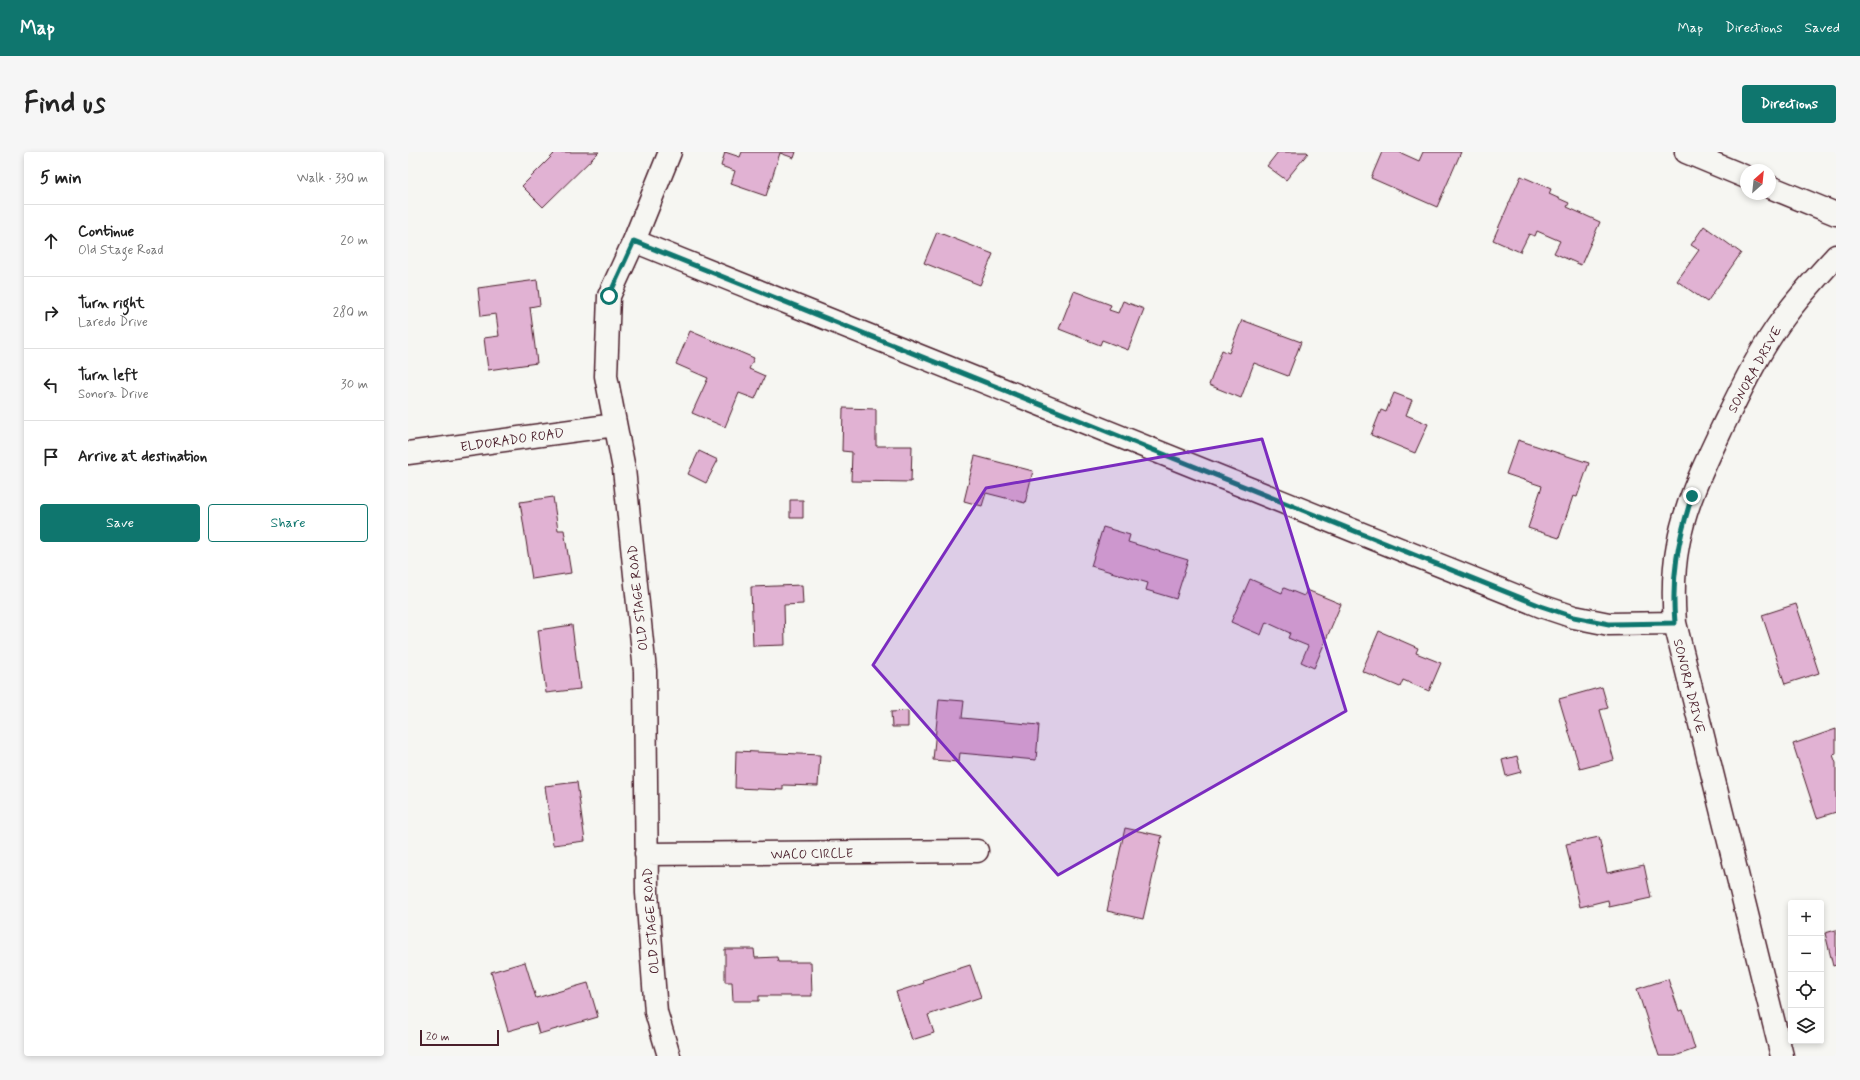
<!DOCTYPE html>
<html lang="en">
<head>
<meta charset="utf-8">
<style>
  body { margin:0; font-family:Mynerve,sans-serif; background:#f6f6f6; color:#222 }
  .controls { position:absolute; right:12px; bottom:12px; display:grid; overflow:hidden; border-radius:4px; box-shadow:0 2px 6px #0003 }
  .controls button { width:36px; height:36px; display:grid; place-items:center; padding:0; border:0; border-bottom:1px solid #e0e0e0; background:#fff; color:#222; font:20px sans-serif }
  .compass { position:absolute; left:1332px; top:12px; width:36px; height:36px; border-radius:50%; background:#fff; box-shadow:0 2px 6px #0003; rotate:27deg }
  .scale { position:absolute; left:12px; bottom:10px; width:79px; box-sizing:border-box; padding-left:4px; border:2px solid #4a1f2b; border-top:0; font-size:11px; line-height:14px; white-space:nowrap; color:#4a1f2b; -webkit-text-stroke:3px #f6f6f2; paint-order:stroke }
  .stop { position:absolute; width:12px; height:12px; margin:-9px; border:3px solid #0f766e; border-radius:50%; background:#fff }
  .stop.end { background:#0f766e; border-color:#fff; box-shadow:0 1px 4px #0008 }
  .list { margin:0; padding:0; list-style:none }
  h2 { display:flex; justify-content:space-between; align-items:center; height:52px; margin:0; padding:0 16px; font-size:17px }
  h2 small { font-size:13px; font-weight:400; color:#767676 }
  .list li { display:grid; grid-template-columns:26px 1fr auto; gap:12px; align-items:center; box-sizing:border-box; height:72px; padding:0 16px; border-top:1px solid #e0e0e0 }
  .list b { display:block; font-size:15px; white-space:nowrap }
  .list p { margin:0; font-size:13px; white-space:nowrap; color:#767676 }
  .list em { font-size:13px; font-style:normal; color:#767676 }
  .actions { display:flex; gap:8px; padding:12px 16px }
  .actions a { flex:1; padding:9px 0; border:1px solid #0f766e; border-radius:4px; text-align:center; font-size:14px; color:#0f766e }
  .actions .main { background:#0f766e; color:#fff }
  .icon { flex:none; width:22px; height:22px; fill:none; stroke:currentColor; stroke-width:2; stroke-linecap:round; stroke-linejoin:round }
  .map { position:relative; flex:none; width:1428px; height:904px; overflow:hidden; border-radius:4px }
  header { display:flex; align-items:center; gap:24px; box-sizing:border-box; height:56px; padding:0 20px; background:#0f766e; color:#fff }
  header strong { font-size:19px }
  nav { display:flex; gap:22px; margin-inline-start:auto; font-size:14px }
  .intro { display:flex; align-items:center; justify-content:space-between; box-sizing:border-box; height:96px; padding:0 24px }
  h1 { margin:0; font-size:28px }
  .button { padding:10px 18px; border-radius:4px; background:#0f766e; color:#fff; font-size:14px; font-weight:700 }
  main { display:flex; gap:24px; padding:0 24px }
  aside { flex:1; background:#fff; border-radius:4px; box-shadow:0 2px 6px #0003 }
  .map>svg:first-child { display:block }
</style>
</head>
<body>
<header>
<strong>Map</strong>
<nav><a>Map</a><a>Directions</a><a>Saved</a></nav>
</header>
<div class="intro"><h1>Find us</h1><a class="button">Directions</a></div>
<main>
<aside>
<h2>5 min<small>Walk · 330 m</small></h2>
<ul class="list">
<li><svg class="icon" aria-label="ahead" viewBox="0 0 24 24"><path d="M12 20V5M6 11l6-6 6 6"/></svg><div><b>Continue</b><p>Old Stage Road</p></div><em>20 m</em></li>
<li><svg class="icon" aria-label="right" viewBox="0 0 24 24"><path d="M7 20v-9h11M14 6l5 5-5 5"/></svg><div><b>Turn right</b><p>Laredo Drive</p></div><em>280 m</em></li>
<li><svg class="icon" aria-label="left" viewBox="0 0 24 24"><path d="M17 20v-9H6M10 6l-5 5 5 5"/></svg><div><b>Turn left</b><p>Sonora Drive</p></div><em>30 m</em></li>
<li><svg class="icon" aria-label="arrive" viewBox="0 0 24 24"><path d="M6 21V4h12l-3 4 3 4H6"/></svg><div><b>Arrive at destination</b></div></li>
</ul>
<div class="actions"><a class="main">Save</a><a>Share</a></div>
</aside>
<div class="map">
<svg width="1428" height="904" viewBox="0 0 1428 904">
  <rect width="100%" height="100%" fill="#f6f6f2"/>
  <filter id="ink" filterUnits="userSpaceOnUse"><feTurbulence type="fractalNoise" baseFrequency=".025" numOctaves="2"/><feDisplacementMap in="SourceGraphic" scale="8" xChannelSelector="R" yChannelSelector="G"/><feConvolveMatrix kernelMatrix="1 2 1 2 8 2 1 2 1" color-interpolation-filters="sRGB"/></filter>
  <g filter="url(#ink)">
    <path fill="#e1b2d3" stroke="#4a1f2b" d="M143 0H191L135 55 114 34 146 2Z
      M317 0 332 5 334 0H388L386 6 372 1 358 44 323 32 327 19 313 14Z
      M870 0H899L900 1 878 28 859 14Z
      M974 0H991L1011 9 1015 0H1053L1029 55 963 26Z
      M1113 24 1143 37 1141 42 1161 51 1159 55 1192 70 1173 113 1146 101 1152 89 1129 79 1127 84 1121 82 1112 100 1085 88Z
      M1296 74 1333 101 1299 150 1269 129 1291 98 1283 93Z
      M529 80 585 102 572 133 516 111Z
      M129 128 132 153 122 155 129 211 80 218 76 186 91 184 88 162 73 164 70 136Z
      M666 139 703 153 701 158 710 161 715 149 736 157 720 198 694 188 692 193 651 177Z
      M834 168 893 190 880 224 846 211 833 246 801 233 814 198 821 201Z
      M282 179 346 206 341 217 357 224 347 247 331 241 317 275 284 261 300 226 268 212Z
      M986 241 1004 248 998 263 1020 272 1007 301 963 283 973 258 978 260Z
      M435 256 468 257V294H504L503 330 443 329 444 300 434 299Z
      M1110 288 1181 311 1169 345 1165 344 1151 386 1120 376 1134 334 1098 322Z
      M291 299 310 308 298 331 280 322Z
      M567 304 625 319 617 351 578 341 574 354 556 349Z
      M145 345 150 378H156L163 421 124 427 112 350Z
      M382 348H395V366H382Z
      M695 375 722 383 720 390 780 408 768 447 738 438 740 431 683 414Z
      M842 427 874 441 876 436 896 444 899 438 933 452 906 516 893 510 900 494 880 486 882 481 858 470 853 483 823 470Z
      M394 433 395 452 376 453 377 493 345 494 343 435Z
      M1388 452 1411 521 1377 532 1354 463Z
      M164 473 172 537 138 541 130 478Z
      M971 479 1010 496 1008 501 1033 511 1021 539 995 528 992 535 954 519Z
      M1194 535 1200 556 1192 558 1206 608 1172 617 1151 547Z
      M531 547 556 549 554 566 631 573 628 608 552 601 551 610 525 608Z
      M500 559V575H484L483 560Z
      M1428 577V602L1425 603 1428 611V660L1409 666 1385 592Z
      M328 599 412 603 410 634 375 633V638L327 636Z
      M1109 604 1113 620 1098 624 1094 608Z
      M169 630 177 689 145 693 137 634Z
      M717 676 754 684 735 767 699 759Z
      M1191 685 1199 721 1236 713 1243 746 1201 755 1200 748 1172 755 1158 692Z
      M1428 778V813L1425 814 1417 781Z
      M317 797H346L347 806 369 805 370 810H403L404 844H351V849H325L324 830H317Z
      M117 810 128 846 180 831 190 865 131 882 128 871 100 879 83 820Z
      M562 813 573 845 520 863 526 881 504 888 488 840 516 831 515 828Z
      M1260 827 1271 859 1275 858 1287 897 1267 904H1251L1229 837Z"/>
    <g fill="none" stroke-linecap="round" stroke-linejoin="round">
      <g stroke="#4a1f2b" stroke-width="25">
        <path id="minor" d="M1278 0 1338 25
          M1362 35 1428 62
          M226 89 1133 454 1166 465 1201 472 1267 471
          M0 301 207 273
          M238 702 569 699
          M261 904 248 860 239 741 237 519 216 317 198 224 201 144 226 89 262 0
          M1374 904 1267 471C1265 445 1265 419 1270 393 1277 352 1297 312 1315 274 1333 237 1352 197 1377 164 1392 143 1411 123 1428 104"/>
      </g>
      <use href="#minor" stroke="#f6f6f2" stroke-width="22"/>
    </g>
  </g>
  <g fill="none" stroke-linecap="round" stroke-linejoin="round" filter="url(#ink)">
    <path stroke="#0f766e" stroke-width="5" d="M201 144 226 89 1133 454 1166 465 1201 472 1267 471C1263 424 1270 388 1284 344"/>
  </g>
  <path fill="#7b2cbf" fill-opacity="0.2" stroke="#7b2cbf" stroke-width="3" stroke-linejoin="round" d="M854 287 938 559 650 723 465 513 578 336Z"/>
  <g text-anchor="middle" stroke-width="4" stroke-linejoin="round" paint-order="stroke">
    <g font-size="13" fill="#4a1f2b" stroke="#f6f6f2">
      <text transform="translate(1346 217) rotate(-61)" y="5">SONORA DRIVE</text>
      <text transform="translate(104 287) rotate(-8)" y="5">ELDORADO ROAD</text>
      <text transform="translate(229 446) rotate(-96)" y="5">OLD STAGE ROAD</text>
      <text transform="translate(1282 534) rotate(76)" y="5">SONORA DRIVE</text>
      <text transform="translate(404 701) rotate(-1)" y="5">WACO CIRCLE</text>
      <text transform="translate(242 769) rotate(-94)" y="5">OLD STAGE ROAD</text>
    </g>
  </g>
</svg>
<div class="controls">
<button>+</button>
<button>−</button>
<button><svg class="icon" aria-label="locate" viewBox="0 0 24 24"><circle cx="12" cy="12" r="6"/><path d="M12 2v4M12 18v4M2 12h4M18 12h4"/></svg></button>
<button><svg class="icon" aria-label="layers" viewBox="0 0 24 24"><path d="M12 4l9 5-9 5-9-5zM3 14l9 5 9-5"/></svg></button>
</div>
<svg class="compass" viewBox="-18 -18 36 36"><path d="M0-13l5 13h-10z" fill="#e53935"/><path d="M0 13l5-13h-10z" fill="#767676"/></svg>
<div class="scale">20 m</div>
<div class="stop" style="left:201px;top:144px"></div>
<div class="stop end" style="left:1284px;top:344px"></div>
</div>
</main>
</body>
</html>
